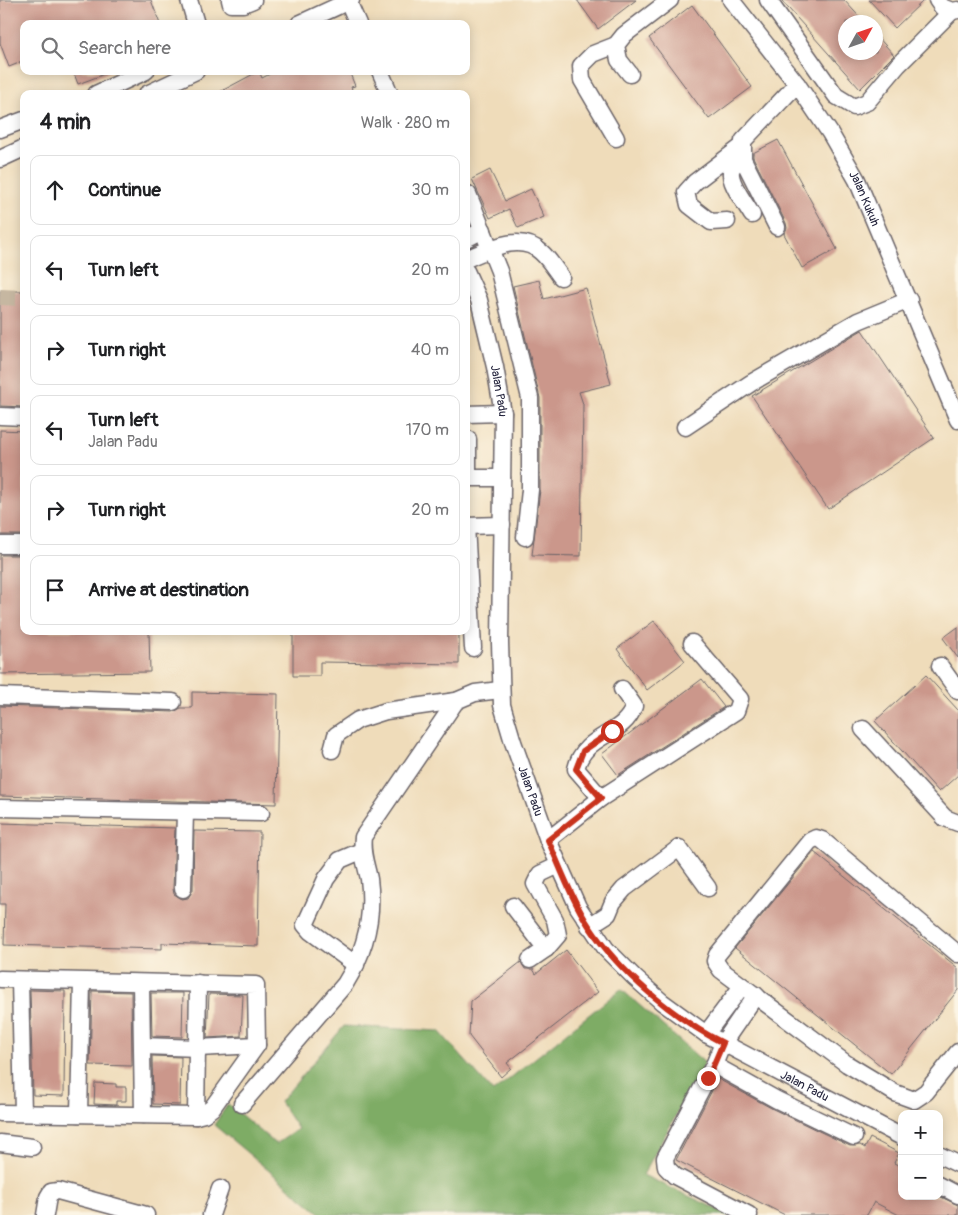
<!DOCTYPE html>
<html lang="en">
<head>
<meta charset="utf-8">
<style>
  body { margin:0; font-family:Pangolin,sans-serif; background:#f2f2f2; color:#202124 }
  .controls { position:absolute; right:15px; bottom:15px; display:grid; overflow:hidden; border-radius:10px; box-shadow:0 2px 12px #0003 }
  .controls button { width:45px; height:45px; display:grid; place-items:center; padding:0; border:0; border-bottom:1px solid #e0e0e0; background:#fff; color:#202124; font:25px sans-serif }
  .compass { position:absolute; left:838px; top:15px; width:45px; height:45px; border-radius:50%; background:#fff; box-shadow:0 2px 12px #0003; rotate:50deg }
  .stop { position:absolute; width:15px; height:15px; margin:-11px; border:4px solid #c8321e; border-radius:50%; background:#fff }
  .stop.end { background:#c8321e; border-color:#fff; box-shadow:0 1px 5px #0008 }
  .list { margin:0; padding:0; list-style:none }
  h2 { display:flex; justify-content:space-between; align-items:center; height:65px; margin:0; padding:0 20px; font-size:21px }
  h2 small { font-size:16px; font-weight:400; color:#757577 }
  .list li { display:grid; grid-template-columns:32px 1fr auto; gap:15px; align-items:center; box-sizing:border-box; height:70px; margin:0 10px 10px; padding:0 10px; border:1px solid #e0e0e0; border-radius:10px }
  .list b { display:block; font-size:19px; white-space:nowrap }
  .list p { margin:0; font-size:16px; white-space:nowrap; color:#757577 }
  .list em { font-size:16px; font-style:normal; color:#757577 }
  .icon { flex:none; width:28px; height:28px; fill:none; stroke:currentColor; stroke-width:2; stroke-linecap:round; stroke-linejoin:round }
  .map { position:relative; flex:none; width:958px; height:1215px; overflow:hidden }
  .search { position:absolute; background:#fff; box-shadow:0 2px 12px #0003; left:20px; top:20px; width:450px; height:55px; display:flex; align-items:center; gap:12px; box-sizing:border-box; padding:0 18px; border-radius:10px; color:#757577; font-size:19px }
  .panel { position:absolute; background:#fff; box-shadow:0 2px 12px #0003; left:20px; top:90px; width:450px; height:545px; border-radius:10px }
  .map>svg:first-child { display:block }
</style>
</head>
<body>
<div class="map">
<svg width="958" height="1215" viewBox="0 0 958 1215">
  <rect width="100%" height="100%" fill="#fcf5e5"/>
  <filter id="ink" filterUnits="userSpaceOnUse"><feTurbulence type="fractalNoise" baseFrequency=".02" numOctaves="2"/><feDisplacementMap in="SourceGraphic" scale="10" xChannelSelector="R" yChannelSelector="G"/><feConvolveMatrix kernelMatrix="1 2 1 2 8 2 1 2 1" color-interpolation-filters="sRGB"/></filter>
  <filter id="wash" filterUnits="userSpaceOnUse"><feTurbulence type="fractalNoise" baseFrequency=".0096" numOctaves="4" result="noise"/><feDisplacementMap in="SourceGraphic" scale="20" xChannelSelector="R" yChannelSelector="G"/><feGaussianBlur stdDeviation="1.12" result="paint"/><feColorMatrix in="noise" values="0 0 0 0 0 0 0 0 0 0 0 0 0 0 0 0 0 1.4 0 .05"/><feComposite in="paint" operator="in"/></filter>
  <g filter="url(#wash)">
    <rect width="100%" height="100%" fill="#efdcba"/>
    <path fill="#7eac65" stroke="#506750" d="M621 989 705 1063 643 1175 730 1215H322L214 1125 228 1104 276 1144 298 1129 280 1102 344 1026 439 1031 493 1092Z"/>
    <g id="blocks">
      <path fill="#cb978b" d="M0 0H151L160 24H24V61L9 67 0 43Z
        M577 0H636L598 29Z
        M781 0H844L864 22H846V52H876V35L894 55 860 89Z
        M869 0H924L895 28Z
        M692 5 752 87 709 119 649 38Z
        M73 71H110V72L78 84Z
        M259 71 262 78 276 71H349L355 86 351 87 354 94H216Z
        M778 140 837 249 802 268 784 234 787 228 786 223 753 157V153Z
        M490 170 505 201 531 189 544 217 518 228 509 209 490 218 472 179Z
        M539 280 544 299 586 288 611 384 579 392 583 404 581 556 532 555 540 490V398L513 286Z
        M0 291H24V407L0 406Z
        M862 330 934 438 828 509 752 396Z
        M0 430 24 431V535H0Z
        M0 555H24V631H149L150 672 0 674Z
        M654 621 685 661 647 690 617 649Z
        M958 627V658L943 638Z
        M311 631H459V664L320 662V676H293V633H311Z
        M926 675 958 710V775L939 792 875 721Z
        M702 679 724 707 618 775 602 754Z
        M192 692 278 694 276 804 0 796V706L173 712 181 708H192Z
        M0 823 175 828 173 889 174 894 182 899 188 898 193 890 194 831 260 832 258 946 162 943V949L4 945 5 904H0Z
        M814 852 958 968V990L891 1074 735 948Z
        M566 950 598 992 507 1063 511 1068 501 1077 469 1036 471 1001 521 962 525 969H533L536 974Z
        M30 990 65 991 64 1096 33 1095Z
        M92 991 131 992 132 1066 90 1065Z
        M151 993H183L182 1037 152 1036Z
        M209 994 243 995 241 1036 207 1038Z
        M152 1056 181 1057 180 1105 153 1104Z
        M718 1079 773 1109 850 1146 860 1145 865 1148 870 1138 899 1153 894 1163 902 1167V1196H939L958 1205V1215H899L874 1202 867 1215H785L676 1160Z
        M95 1083 116 1084V1087H126V1101H116V1105L94 1104Z"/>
    </g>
  </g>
  <g filter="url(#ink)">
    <use href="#blocks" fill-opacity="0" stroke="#6a6367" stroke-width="1"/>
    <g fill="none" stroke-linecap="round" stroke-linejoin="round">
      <path stroke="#c6b7a1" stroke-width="16" stroke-dasharray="16 8" stroke-linecap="butt" d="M0 297 24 298"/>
      <g stroke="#6a6367" stroke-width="19">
        <g id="minor">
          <path d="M189 0 196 24"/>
          <path d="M230 0 231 4H243L253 0"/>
          <path id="s1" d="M731 0 797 84 830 133 857 180 958 420"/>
          <path d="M768 0 836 96 854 107 867 102 898 65 952 11"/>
          <path d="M937 0 942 7 952 11 958 10"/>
          <path d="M348 1 358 24"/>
          <path d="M299 24 351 0"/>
          <path d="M616 45 593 54 581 66 582 80 616 138"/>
          <path d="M380 71 390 94"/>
          <path d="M630 74 619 60 616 45 624 35 670 0"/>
          <path d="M96 94 146 71"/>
          <path d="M147 94 196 71"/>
          <path d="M0 129 24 120"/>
          <path d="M0 159 24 148"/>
          <path d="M743 159C738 162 732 165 731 171 729 184 746 204 752 215"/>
          <path d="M468 194 499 271 530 398V490L525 537"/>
          <path d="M727 221 711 222 689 205 686 192 695 182 741 147"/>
          <path d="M777 227 743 159V141L797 84"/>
          <path d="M466 239 483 230"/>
          <path d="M466 259C488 250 520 232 541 252 549 259 555 269 561 277"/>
          <path id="s2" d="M466 271 479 300 495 367 503 413 500 643 502 705 513 742 548 840 578 907 606 949 635 978 662 1002 706 1034 902 1137"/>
          <path d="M466 414 503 413"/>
          <path d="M0 416 24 417"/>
          <path d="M685 427 751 383 858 321 909 300"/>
          <path d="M468 439V478"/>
          <path d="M466 478H502"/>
          <path d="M466 526 473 648"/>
          <path d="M466 526 502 525"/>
          <path d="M0 545H24"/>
          <path d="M940 666 958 691"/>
          <path d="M0 696 173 702"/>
          <path d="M863 729 945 818 958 823"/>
          <path d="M332 750 336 735 358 720 386 711 456 701 475 693 500 690"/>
          <path d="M601 798 576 769C584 733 624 737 634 706L622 689"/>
          <path d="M0 808 261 813"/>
          <path d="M548 840 601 798 736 711 740 699 692 643"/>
          <path d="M183 889 185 812"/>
          <path d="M513 906 546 949"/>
          <path d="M589 926 608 914 613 902 624 889 679 848 708 888"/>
          <path d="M958 954 822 840 816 838 810 841 717 955 715 961 721 970 847 1064 895 1093 914 1100 926 1092 958 1052"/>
          <path d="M530 960 546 949 558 935 555 920 535 884 540 874 559 865"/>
          <path d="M356 965 310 931 305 925 326 879 340 860 361 851"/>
          <path d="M0 979 256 985 257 1045 212 1108 204 1114 196 1116"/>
          <path d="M20 980 23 1113"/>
          <path d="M141 983 143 1115"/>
          <path d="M706 1034 742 986"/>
          <path d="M143 1046 198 1048 257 1045"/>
          <path d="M714 1065 723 1043 756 995"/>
          <path d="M242 1104 345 984C365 952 374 917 369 879 366 864 361 853 363 837L456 701"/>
          <path d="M0 1113 196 1116 198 983"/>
          <path d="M79 1114 82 982"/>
          <path d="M0 1143 32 1147"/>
          <path d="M939 1155 958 1164"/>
          <path d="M939 1185 958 1195"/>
          <path d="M45 1215 48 1197 51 1192 58 1191 146 1215"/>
          <path d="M211 1215 220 1189"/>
          <path d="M749 1215 675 1176 666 1167 665 1158 714 1065 777 1100 854 1137"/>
        </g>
      </g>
      <use href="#minor" stroke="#fff" stroke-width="16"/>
    </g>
  </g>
  <g fill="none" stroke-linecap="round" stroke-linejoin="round" filter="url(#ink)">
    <path stroke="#c8321e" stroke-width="6" d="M612 731 583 751 576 769 601 798 548 840C561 869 572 900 589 926 619 972 675 1019 723 1043L708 1078"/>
  </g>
  <g text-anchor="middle" stroke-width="4.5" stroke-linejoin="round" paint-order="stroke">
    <g font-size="12" fill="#22223b" stroke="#fcf5e5">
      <text dy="4" stroke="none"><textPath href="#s1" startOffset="240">Jalan Kukuh</textPath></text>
      <text dy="4" stroke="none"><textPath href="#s2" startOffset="125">Jalan Padu</textPath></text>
      <text dy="4" stroke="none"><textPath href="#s2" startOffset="530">Jalan Padu</textPath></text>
      <text dy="4" stroke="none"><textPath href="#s2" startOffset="949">Jalan Padu</textPath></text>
    </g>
  </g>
</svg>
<div class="controls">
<button>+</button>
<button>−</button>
</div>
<svg class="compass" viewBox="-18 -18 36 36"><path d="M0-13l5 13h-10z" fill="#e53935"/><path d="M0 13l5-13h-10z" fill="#757577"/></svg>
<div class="stop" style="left:612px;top:731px"></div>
<div class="stop end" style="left:708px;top:1078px"></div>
<div class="search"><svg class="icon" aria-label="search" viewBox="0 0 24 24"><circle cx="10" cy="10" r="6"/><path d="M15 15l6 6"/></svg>Search here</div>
<section class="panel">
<h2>4 min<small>Walk · 280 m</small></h2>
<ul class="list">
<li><svg class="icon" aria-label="ahead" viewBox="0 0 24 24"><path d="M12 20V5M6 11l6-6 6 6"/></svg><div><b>Continue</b></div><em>30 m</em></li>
<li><svg class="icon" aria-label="left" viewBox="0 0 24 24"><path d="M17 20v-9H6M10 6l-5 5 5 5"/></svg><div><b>Turn left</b></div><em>20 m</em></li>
<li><svg class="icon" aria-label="right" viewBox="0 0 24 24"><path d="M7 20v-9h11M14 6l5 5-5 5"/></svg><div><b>Turn right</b></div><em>40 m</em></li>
<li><svg class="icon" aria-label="left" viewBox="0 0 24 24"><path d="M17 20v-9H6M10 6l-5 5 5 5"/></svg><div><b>Turn left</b><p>Jalan Padu</p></div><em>170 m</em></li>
<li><svg class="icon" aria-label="right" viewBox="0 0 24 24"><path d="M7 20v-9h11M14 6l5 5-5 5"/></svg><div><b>Turn right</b></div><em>20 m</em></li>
<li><svg class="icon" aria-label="arrive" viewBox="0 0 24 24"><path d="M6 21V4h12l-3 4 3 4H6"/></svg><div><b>Arrive at destination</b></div></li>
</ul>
</section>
</div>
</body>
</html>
